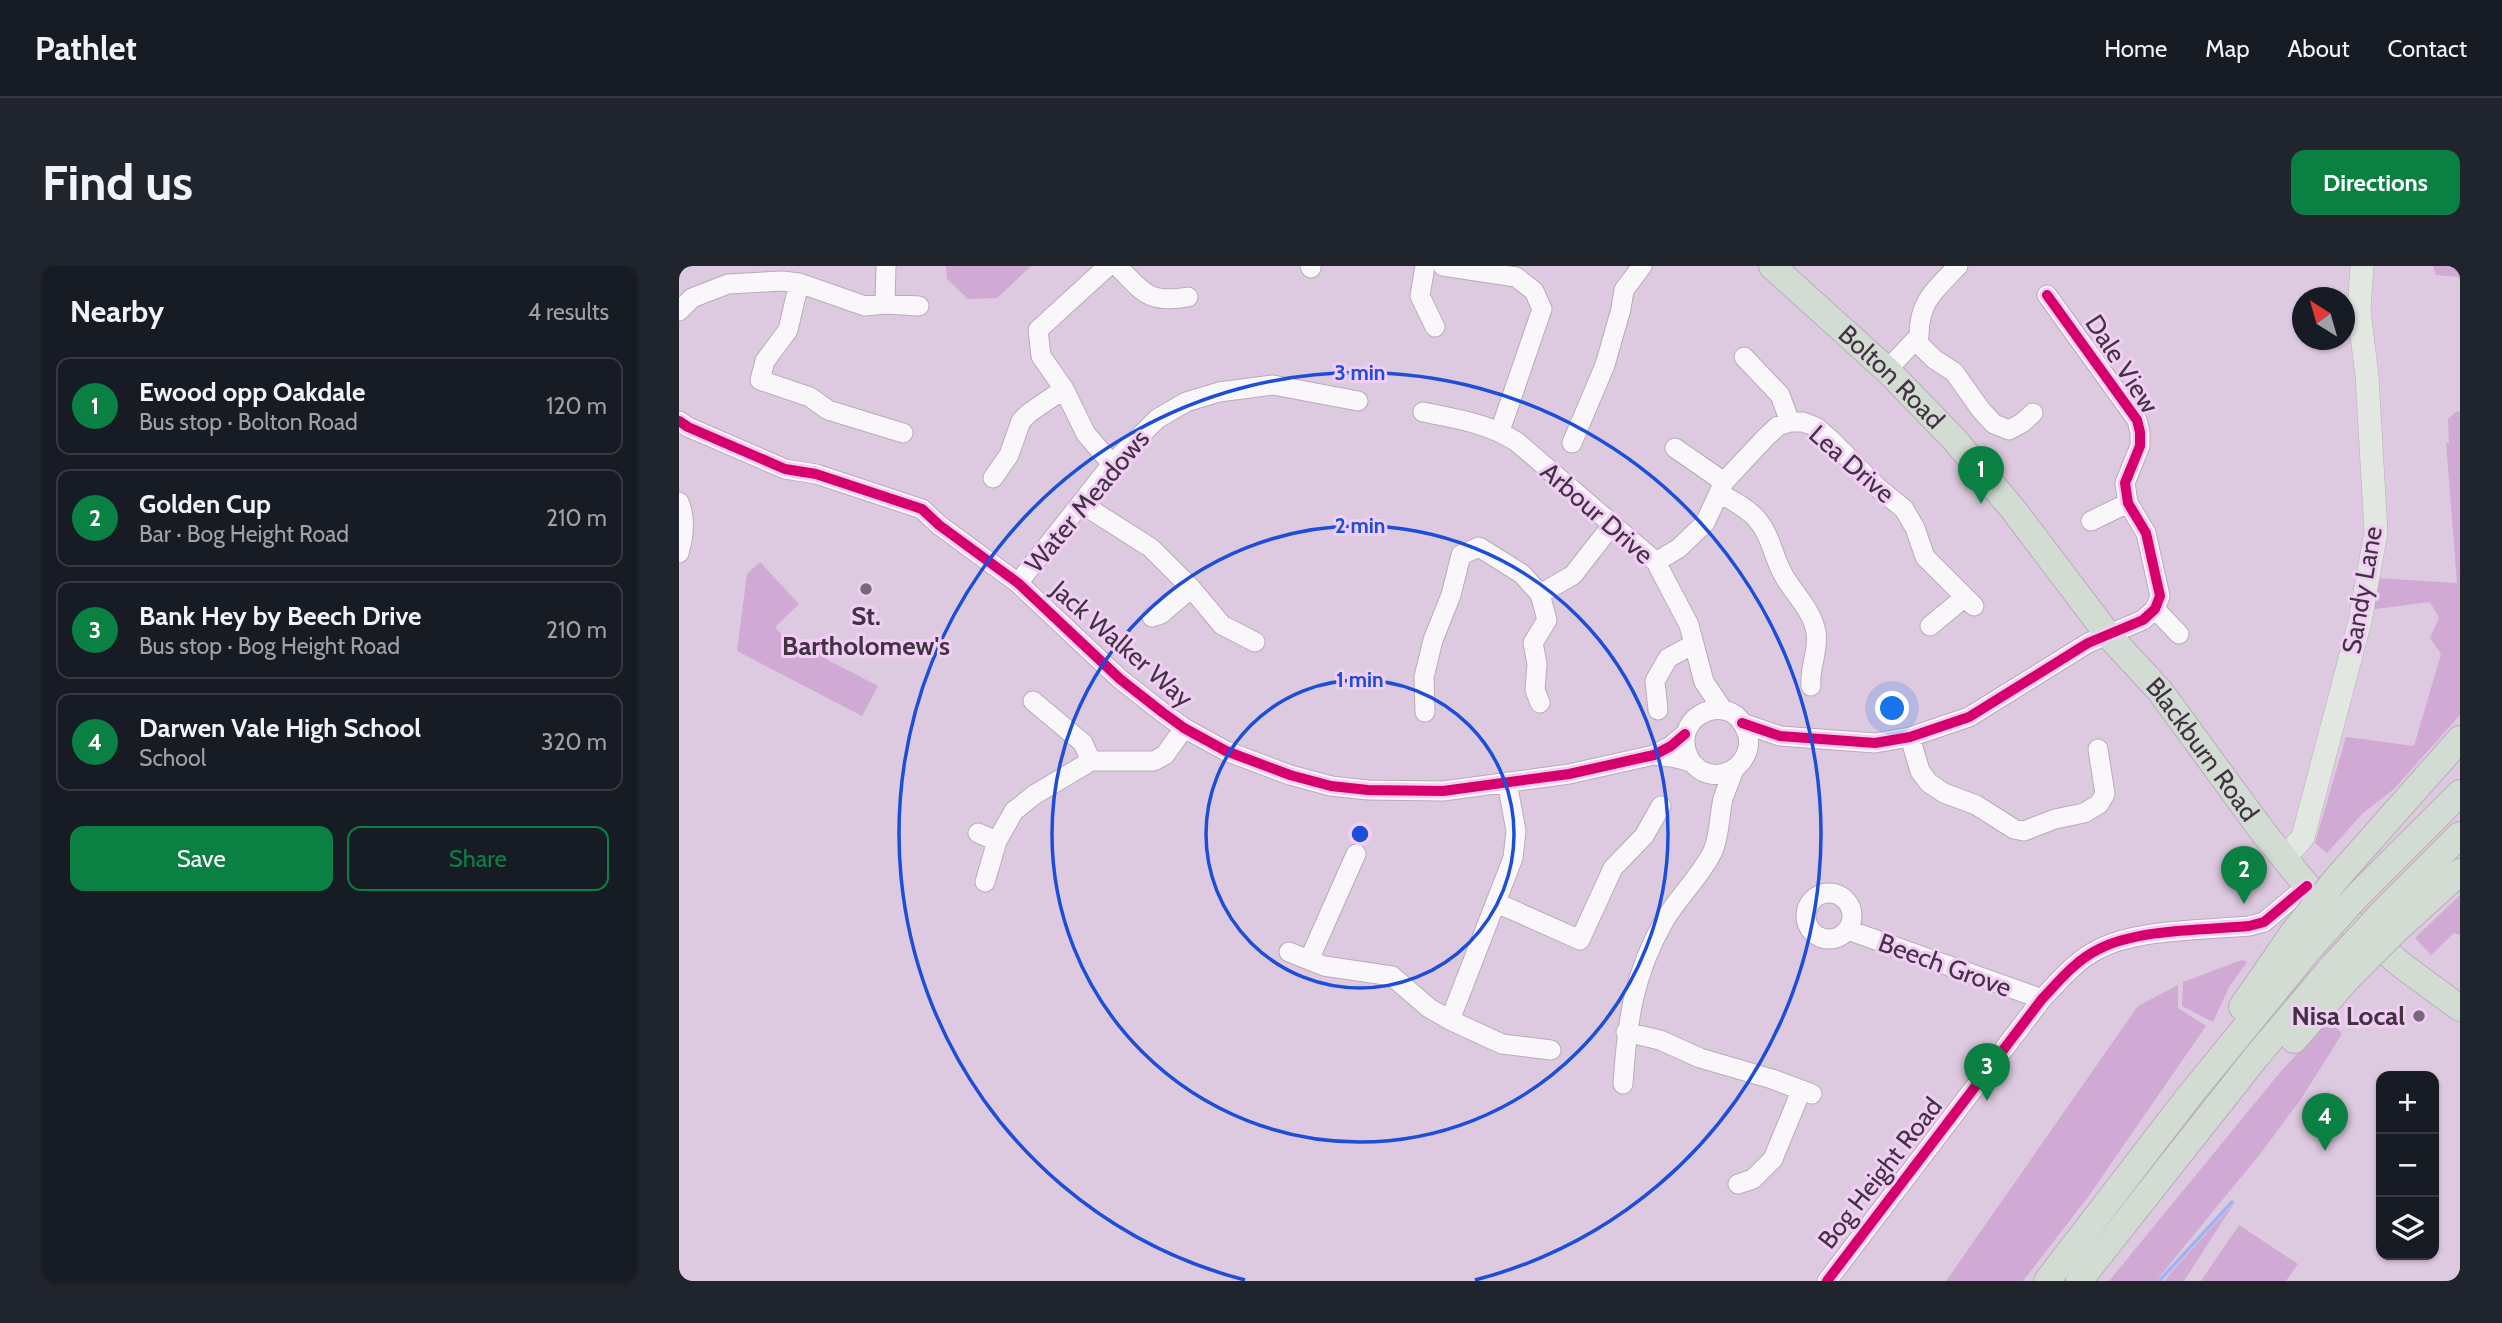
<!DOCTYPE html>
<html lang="en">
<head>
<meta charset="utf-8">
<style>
  body { margin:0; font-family:Cabin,sans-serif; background:#20242c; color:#f1f3f6 }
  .controls { position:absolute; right:21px; bottom:21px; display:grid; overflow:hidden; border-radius:14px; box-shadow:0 2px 5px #0004 }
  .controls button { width:63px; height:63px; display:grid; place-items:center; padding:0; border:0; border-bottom:2px solid #363941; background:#171b24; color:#f1f3f6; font:35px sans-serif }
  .compass { position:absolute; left:1613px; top:21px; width:63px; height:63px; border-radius:50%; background:#171b24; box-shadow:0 2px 5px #0004; rotate:323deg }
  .you { position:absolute; left:1214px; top:443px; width:24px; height:24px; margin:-18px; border:5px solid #fff; border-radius:50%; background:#1a73e8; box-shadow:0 0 0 10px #1a73e833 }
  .badge { display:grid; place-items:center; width:46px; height:46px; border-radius:50%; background:#0b8043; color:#fff; font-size:23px; font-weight:700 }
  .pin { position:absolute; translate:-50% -58px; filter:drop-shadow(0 2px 4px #0008) }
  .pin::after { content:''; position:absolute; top:37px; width:24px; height:21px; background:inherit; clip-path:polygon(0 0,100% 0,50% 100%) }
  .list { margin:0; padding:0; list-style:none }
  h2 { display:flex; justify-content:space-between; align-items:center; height:91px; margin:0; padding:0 28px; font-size:30px }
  h2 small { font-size:23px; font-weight:400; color:#9ea1a6 }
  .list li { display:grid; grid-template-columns:46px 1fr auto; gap:21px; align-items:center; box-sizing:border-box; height:98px; margin:0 14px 14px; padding:0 14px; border:2px solid #363941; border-radius:14px }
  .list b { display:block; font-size:26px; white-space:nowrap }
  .list p { margin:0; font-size:23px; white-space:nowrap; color:#9ea1a6 }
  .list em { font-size:23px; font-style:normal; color:#9ea1a6 }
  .actions { display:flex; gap:14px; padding:21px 28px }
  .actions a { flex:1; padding:16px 0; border:2px solid #0b8043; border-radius:14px; text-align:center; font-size:24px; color:#0b8043 }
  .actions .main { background:#0b8043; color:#fff }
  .icon { flex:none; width:38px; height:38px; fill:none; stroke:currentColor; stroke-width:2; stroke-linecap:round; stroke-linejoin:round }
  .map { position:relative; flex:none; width:1781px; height:1015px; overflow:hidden; border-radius:14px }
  header { display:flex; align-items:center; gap:42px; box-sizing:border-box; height:98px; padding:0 35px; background:#171b24; border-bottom:2px solid #363941 }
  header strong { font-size:33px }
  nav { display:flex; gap:38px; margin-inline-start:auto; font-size:24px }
  .intro { display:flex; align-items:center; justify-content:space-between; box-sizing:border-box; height:168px; padding:0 42px }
  h1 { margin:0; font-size:49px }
  .button { padding:18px 32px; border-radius:14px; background:#0b8043; color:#fff; font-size:24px; font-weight:700 }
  main { display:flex; gap:42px; padding:0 42px }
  aside { flex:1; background:#171b24; border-radius:14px; box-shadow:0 2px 5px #0004 }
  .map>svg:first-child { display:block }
</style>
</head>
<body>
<header>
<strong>Pathlet</strong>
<nav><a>Home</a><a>Map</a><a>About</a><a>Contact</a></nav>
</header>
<div class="intro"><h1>Find us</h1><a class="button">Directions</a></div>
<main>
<aside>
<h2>Nearby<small>4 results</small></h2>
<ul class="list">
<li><span class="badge">1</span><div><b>Ewood opp Oakdale</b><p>Bus stop · Bolton Road</p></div><em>120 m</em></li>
<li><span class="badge">2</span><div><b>Golden Cup</b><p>Bar · Bog Height Road</p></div><em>210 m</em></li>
<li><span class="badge">3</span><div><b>Bank Hey by Beech Drive</b><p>Bus stop · Bog Height Road</p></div><em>210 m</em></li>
<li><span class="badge">4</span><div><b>Darwen Vale High School</b><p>School</p></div><em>320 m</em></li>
</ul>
<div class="actions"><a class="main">Save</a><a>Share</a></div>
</aside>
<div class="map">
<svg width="1781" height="1015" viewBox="0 0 1781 1015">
  <rect width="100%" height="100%" fill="#decae0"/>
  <path fill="#d0a9d4" d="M267 0H352L318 32 289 33 268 13Z
    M1754 0H1781V11L1757 9Z
    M1778 145 1781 146V449L1715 523 1684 547 1648 587 1636 577 1667 471 1735 480 1762 388 1751 372 1760 352 1751 336 1689 344 1697 312 1778 317 1767 177H1770L1769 153Z
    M81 296 120 338 96 361 122 391 150 368 147 393 199 420 183 450 58 385 68 308Z
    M1781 629V669L1775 667 1752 689 1736 672Z
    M1563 694 1568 696 1550 721 1534 756 1503 740 1504 716Z
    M1499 719V742L1527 760 1409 931 1344 1015H1267L1459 740Z
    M1651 753 1663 768 1622 833 1581 888 1477 1015H1430L1603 804Z
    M1556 936 1505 1015H1485L1495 1003Z
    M1560 959 1619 998 1607 1015H1522Z"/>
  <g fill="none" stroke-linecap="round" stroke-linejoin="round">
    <path stroke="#9eb4f2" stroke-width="3.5" d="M1480 1015 1553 936"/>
    <g stroke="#b9aabb" stroke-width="21">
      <path id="minor" d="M429 0 359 64 362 90 385 123 407 168 433 198
        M438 0C465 26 468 38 509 31
        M631 0 632 2
        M746 0 741 30 756 61
        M764 0 837 11 855 25 863 43 821 165
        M120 17 109 64 86 95 81 114 131 131 149 144 224 167
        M206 38 207 0
        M0 45 13 32 49 18 103 15 120 17 186 40 206 38 240 40
        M1236 74 1255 93 1275 106 1302 144 1315 158 1330 164 1343 157 1354 147
        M1065 91 1101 129 1111 156
        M1208 104 1240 70C1240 35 1256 24 1279 0
        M744 146C777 153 809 157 838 176L977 296 1010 359 1025 416 1044 444
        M0 155 9 161 106 203 137 208 243 243 260 259 339 317 441 413 483 446 505 462 547 485 611 509 652 520 689 524 764 525 890 508 975 489 992 480 1006 468
        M893 177 926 99 942 43 945 24 963 0
        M996 182 1045 216
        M314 212 330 189 342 155 350 147 385 123
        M1040 227C1053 234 1066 241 1076 251 1092 268 1094 291 1105 310 1116 329 1133 344 1137 366 1140 386 1130 401 1132 420
        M0 236C7 252 5 270 0 287
        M403 238 472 282 512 322 543 359 576 376
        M1412 255 1449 237
        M977 296 1000 282 1026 257 1045 216 1087 171 1099 160 1111 156H1124L1137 161 1152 174 1199 222 1225 243 1236 262 1246 291 1295 340
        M339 317 433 198 478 153 507 136 540 126 594 119 679 135
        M1476 343 1500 368
        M473 351 482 348 512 322
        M1251 360 1286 331
        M354 435 404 477 412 495
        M861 437 856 424 858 398 854 377 868 354 861 328 894 309 933 259
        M979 444 976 415 989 392 1015 378
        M746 446 745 411 754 374 772 329 782 289 800 281 843 308 861 328
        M1063 457 1101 470 1196 477 1231 471 1290 451 1409 377 1464 354 1476 343 1481 330 1467 267 1449 237 1446 217 1461 180V166L1458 154 1368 29
        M1231 471 1241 505 1250 517 1265 527 1297 539 1335 563 1345 565 1376 553 1405 547 1420 538 1426 528 1419 483
        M975 489C987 491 1002 491 1013 497 1016 499 1018 502 1021 504 1038 514 1059 506 1067 488 1071 480 1070 470 1066 462 1048 422 985 453 1013 497
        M299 567 318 575
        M306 616 318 575 335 545 355 529 412 495H475L486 489 505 462
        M1127 650a23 23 0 1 1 46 0a23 23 0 1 1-46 0Z
        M818 637 901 674 934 602 965 570 982 540
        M1169 664 1363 733
        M610 686 645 700 713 710 750 742 771 754 823 778 872 784
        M630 694 677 588
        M771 754 834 592 837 565 828 516
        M947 766 981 774 1021 792 1093 813 1133 828
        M944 818C948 757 954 709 985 655 1000 630 1021 611 1034 585 1041 568 1040 550 1044 533 1047 523 1052 513 1055 503
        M1059 918 1074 913 1094 893 1122 825
        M1148 1015 1363 733C1380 715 1397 694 1420 683 1458 663 1525 664 1570 660L1585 656 1628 620"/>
    </g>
    <g stroke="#b8adb9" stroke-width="24">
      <path id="major" d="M1605 593 1624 571 1681 355 1697 266 1688 110 1680 45 1683 0"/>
    </g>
    <g stroke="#b8adb9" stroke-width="28">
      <g id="highway">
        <path id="s1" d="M1093 0 1208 104 1275 173 1333 242 1430 370 1481 425 1584 566 1628 620 1725 701 1781 742"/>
        <path d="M1657 613 1781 473"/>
        <path d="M1678 630 1781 527"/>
        <path d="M1701 649 1781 569"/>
        <path d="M1718 663 1781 606"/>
        <path d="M1563 741 1614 667"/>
        <path d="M1615 774 1669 712"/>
        <path d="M1368 1015 1511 829 1632 681"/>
        <path d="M1400 1015 1577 791 1654 700"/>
      </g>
    </g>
    <use href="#minor" stroke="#faf7fa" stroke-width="19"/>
    <use href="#major" stroke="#e2e7e2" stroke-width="23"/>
    <use href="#highway" stroke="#d2dcd2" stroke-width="26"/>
    <g stroke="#b8adb9" stroke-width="28" stroke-linecap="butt">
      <path id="highway-bridge" d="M1614 667 1657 613
        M1632 681 1678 630
        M1654 700 1701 649
        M1669 712 1718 663"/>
    </g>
    <use href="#highway-bridge" stroke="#d2dcd2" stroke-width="26"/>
    <g stroke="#f2cef6" stroke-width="15">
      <path id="cycleway" d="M0 155 9 161 106 203 137 208 243 243 260 259 339 317 441 413 483 446 505 462 547 485 611 509 652 520 689 524 764 525 890 508 975 489 992 480 1006 468
        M1063 457 1101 470 1196 477 1231 471 1290 451 1409 377 1464 354 1476 343 1481 330 1467 267 1449 237 1446 217 1461 180V166L1458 154 1368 29
        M1148 1015 1363 733C1380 715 1397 694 1420 683 1458 663 1525 664 1570 660L1585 656 1628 620"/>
    </g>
    <use href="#cycleway" stroke="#d6006c" stroke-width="10"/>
  </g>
  <g fill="none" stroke="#1d4ed8" stroke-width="3.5">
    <circle cx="681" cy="568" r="154"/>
    <circle cx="681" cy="568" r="308"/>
    <path d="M566 1014A461 461 0 1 1 796 1014"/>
  </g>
  <g fill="#79687a" stroke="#f2cef6" stroke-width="2.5">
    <circle cx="187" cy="323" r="7"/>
    <circle cx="1740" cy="750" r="7"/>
  </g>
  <g text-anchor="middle" stroke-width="6" stroke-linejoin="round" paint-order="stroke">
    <g font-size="26" fill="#423343" stroke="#f2cef6">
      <text transform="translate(1443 98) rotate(57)" y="9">Dale View</text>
      <text dy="9" stroke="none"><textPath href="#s1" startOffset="163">Bolton Road</textPath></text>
      <text transform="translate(1173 198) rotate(41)" y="9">Lea Drive</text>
      <text transform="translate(408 235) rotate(-50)" y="9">Water Meadows</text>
      <text transform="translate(918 247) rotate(41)" y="9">Arbour Drive</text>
      <text transform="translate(1683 324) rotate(-80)" y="9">Sandy Lane</text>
      <text transform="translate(443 378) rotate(41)" y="9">Jack Walker Way</text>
      <text dy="9" stroke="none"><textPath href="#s1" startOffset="649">Blackburn Road</textPath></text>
      <text transform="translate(1266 699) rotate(20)" y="9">Beech Grove</text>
      <text transform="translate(1201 907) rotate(-52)" y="9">Bog Height Road</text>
    </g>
    <g font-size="26" font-weight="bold" fill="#423343" stroke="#f2cef6">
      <text x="187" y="359">St.<tspan x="187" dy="30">Bartholomew's</tspan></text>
      <text x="1726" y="759" text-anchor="end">Nisa Local</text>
    </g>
  </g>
  <circle cx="681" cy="568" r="10" fill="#1d4ed8" stroke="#f2cef6" stroke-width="3.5"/>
  <g font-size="21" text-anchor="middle" font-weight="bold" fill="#1d4ed8" stroke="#f2cef6" stroke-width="6" stroke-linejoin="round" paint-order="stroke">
    <text x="681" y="114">3 min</text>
    <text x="681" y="267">2 min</text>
    <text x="681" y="421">1 min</text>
  </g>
</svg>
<div class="controls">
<button>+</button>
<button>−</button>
<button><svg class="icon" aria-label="layers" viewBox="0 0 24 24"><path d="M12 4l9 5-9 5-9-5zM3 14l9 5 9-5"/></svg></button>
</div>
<svg class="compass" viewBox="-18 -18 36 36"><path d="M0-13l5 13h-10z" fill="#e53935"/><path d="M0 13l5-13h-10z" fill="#9ea1a6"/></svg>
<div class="you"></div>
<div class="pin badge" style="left:1302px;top:238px">1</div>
<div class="pin badge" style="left:1565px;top:638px">2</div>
<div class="pin badge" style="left:1308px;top:835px">3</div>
<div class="pin badge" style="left:1646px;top:885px">4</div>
</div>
</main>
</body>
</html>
